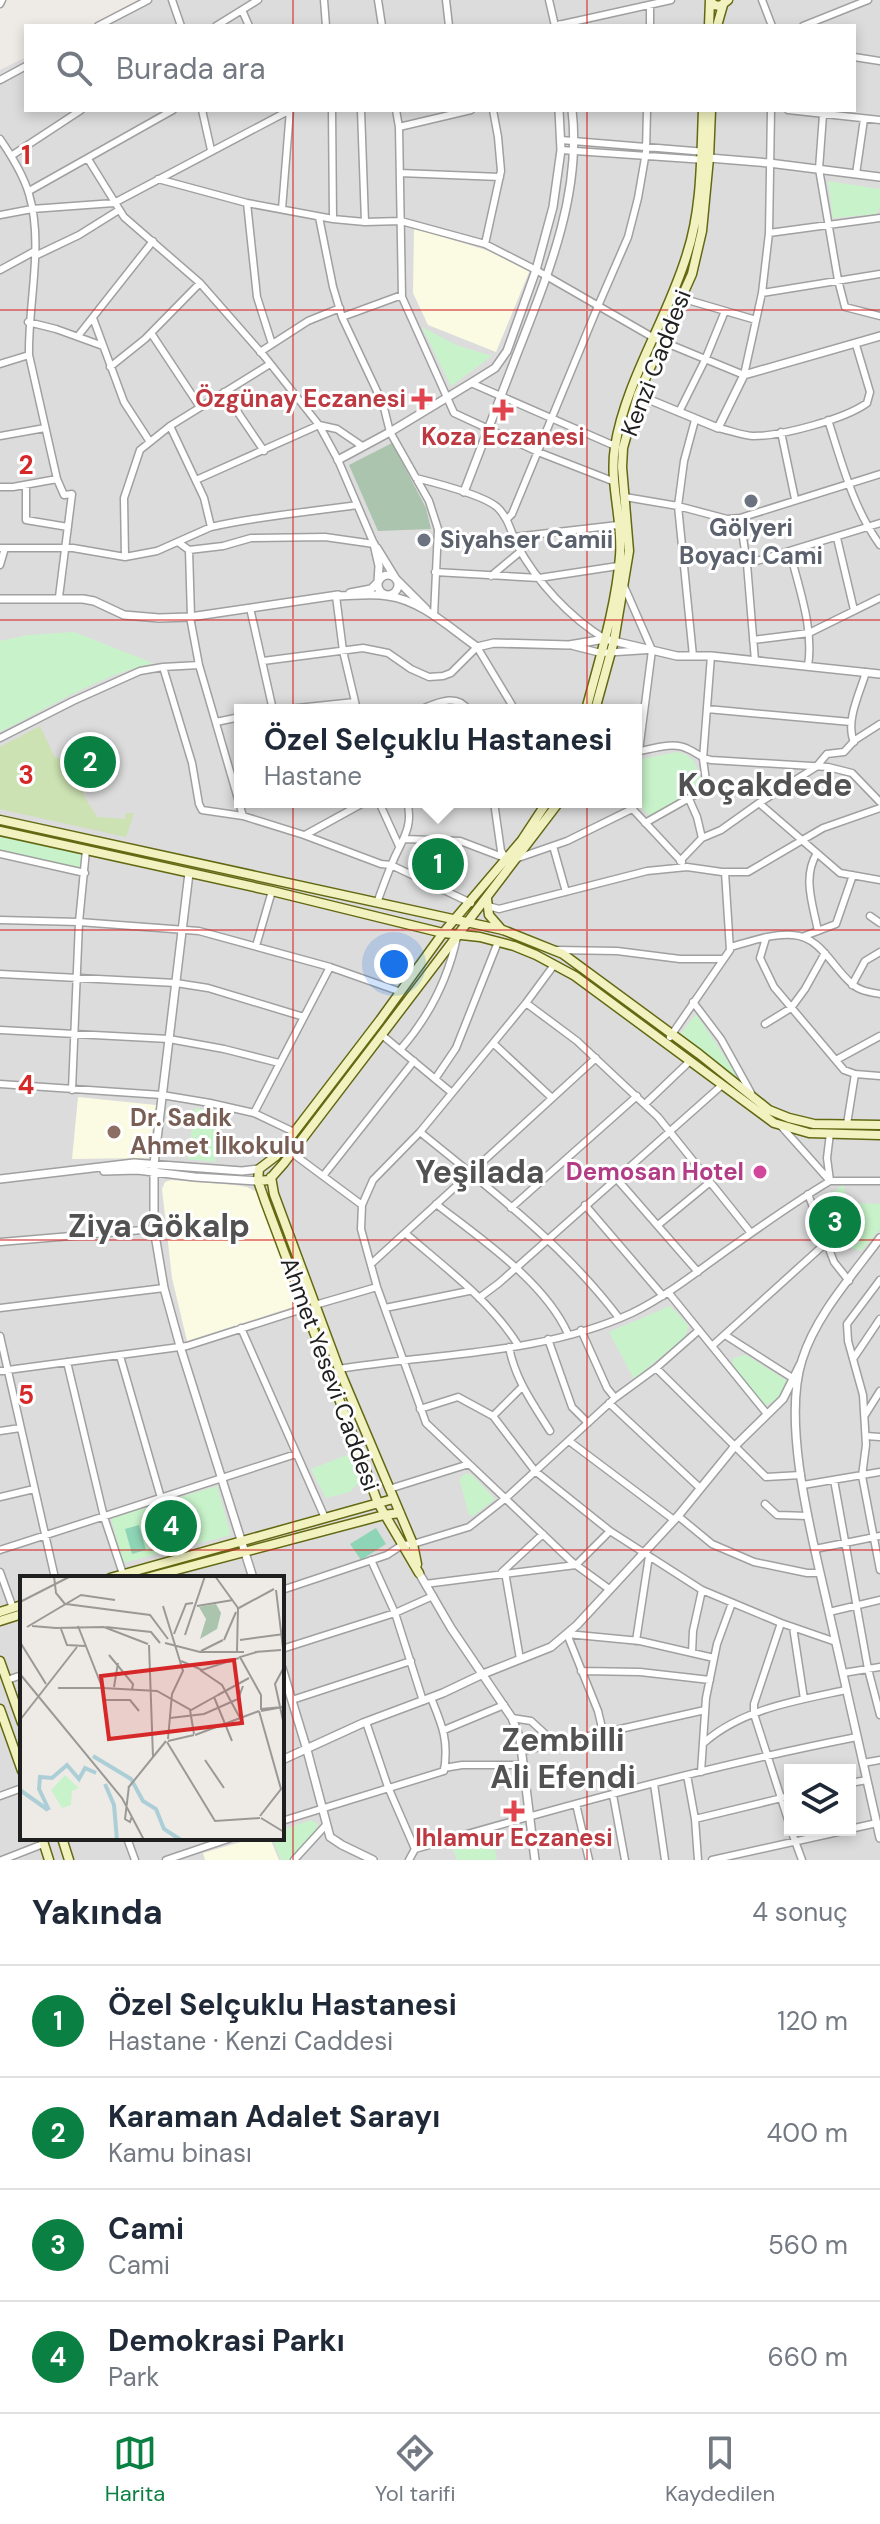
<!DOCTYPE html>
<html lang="tr">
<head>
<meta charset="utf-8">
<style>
  body { margin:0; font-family:"DM Sans",sans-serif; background:#f6f6f7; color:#1f2937 }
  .controls { position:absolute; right:24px; bottom:24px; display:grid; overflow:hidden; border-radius:0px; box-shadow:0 4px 12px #0003 }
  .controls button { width:72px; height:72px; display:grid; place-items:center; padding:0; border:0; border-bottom:2px solid #e0e1e3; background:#fff; color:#1f2937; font:40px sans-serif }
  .you { position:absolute; left:394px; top:964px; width:28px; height:28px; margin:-20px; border:6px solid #fff; border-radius:50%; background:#1a73e8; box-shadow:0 0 0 12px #1a73e833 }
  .badge { display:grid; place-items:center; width:52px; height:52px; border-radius:50%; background:#0b8043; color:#fff; font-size:26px; font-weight:700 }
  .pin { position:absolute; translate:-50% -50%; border:4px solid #fff; box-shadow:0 2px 8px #0006 }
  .popup { position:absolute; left:234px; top:704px; width:408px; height:104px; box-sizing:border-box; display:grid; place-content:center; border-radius:0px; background:#fff; filter:drop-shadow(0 2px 6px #0005); font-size:26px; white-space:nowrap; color:#747a83 }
  .popup b { font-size:30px; color:#1f2937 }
  .popup::after { content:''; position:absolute; left:50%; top:100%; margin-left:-16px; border:16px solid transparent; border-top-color:#fff }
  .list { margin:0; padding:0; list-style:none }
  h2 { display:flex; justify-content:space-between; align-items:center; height:104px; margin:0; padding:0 32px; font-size:34px }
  h2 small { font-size:26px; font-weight:400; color:#747a83 }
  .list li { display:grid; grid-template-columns:52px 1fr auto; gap:24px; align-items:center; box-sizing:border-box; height:112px; padding:0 32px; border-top:2px solid #e0e1e3 }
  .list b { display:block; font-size:30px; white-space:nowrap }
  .list p { margin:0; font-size:26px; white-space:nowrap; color:#747a83 }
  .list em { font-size:26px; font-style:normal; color:#747a83 }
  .icon { flex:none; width:44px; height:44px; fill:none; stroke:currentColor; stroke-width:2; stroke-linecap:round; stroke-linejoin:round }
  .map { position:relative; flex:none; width:880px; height:1860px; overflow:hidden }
  .search { position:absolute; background:#fff; box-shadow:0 4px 12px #0003; left:24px; right:24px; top:24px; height:88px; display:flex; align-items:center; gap:20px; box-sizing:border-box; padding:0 28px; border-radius:0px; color:#747a83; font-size:30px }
  .sheet { height:552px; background:#fff }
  nav { display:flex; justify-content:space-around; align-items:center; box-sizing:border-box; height:112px; border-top:2px solid #e0e1e3; background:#fff; font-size:22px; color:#747a83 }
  nav a { display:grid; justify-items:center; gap:4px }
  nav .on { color:#0b8043 }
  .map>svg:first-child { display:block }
</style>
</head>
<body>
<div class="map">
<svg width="880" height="1860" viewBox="0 0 880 1860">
  <rect width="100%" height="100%" fill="#eeebe6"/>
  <path fill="#dddcdc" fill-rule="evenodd" d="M142 0H880V1860H0V70L26 57V110H854V26H89ZM240 710H636V802H240ZM22 1578H282V1838H22ZM790 1770H850V1830H790Z"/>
  <path fill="#fbfae2" d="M414 228 489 251 530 270 496 352 428 325 413 293Z
    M78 1097 156 1105 149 1158 72 1159Z
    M171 1180 235 1185 247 1187 261 1194 302 1304 187 1341 172 1278 162 1189 165 1182Z
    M255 1838H270L279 1860H205L203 1853Z"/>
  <path fill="#cce2b2" d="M40 726 55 758 69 756 87 788 83 794 97 817 125 819 126 813H134L126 837 0 809V747Z"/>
  <path fill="#aac4ad" d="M392 443 426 508 431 529 378 531 349 465Z"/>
  <path fill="#c8f3ca" d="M828 181 880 189V206L877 214 833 218Z
    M422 327 456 345 492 356 451 386Z
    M74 632 153 663C98 676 50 707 0 732V641L29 635Z
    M677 752C696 755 698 770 702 786L650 816 636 802V760Z
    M0 836 82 854V871L0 850Z
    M696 1014 738 1077 736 1080 681 1033Z
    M195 1108 223 1111 215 1162 187 1159Z
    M843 1184 849 1203 880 1204V1229L861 1251 852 1248 851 1241 855 1225 847 1209 838 1207 825 1213 822 1202Z
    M670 1306 689 1326 684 1338 634 1379 609 1332Z
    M746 1355 789 1382C782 1391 777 1404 764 1405L733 1367V1358Z
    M357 1451 365 1475 350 1492 326 1498 311 1469Z
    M467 1473 473 1476 495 1499 473 1516 469 1515 460 1481V1478Z
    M217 1486 231 1535 123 1563 111 1518Z
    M311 1820 318 1824 314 1833 291 1860H281L272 1838H282V1830Z
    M491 1831 497 1860H457L451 1843Z"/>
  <path fill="#8ed4b6" d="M139 1525 146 1550 132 1554 125 1529Z
    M376 1528 386 1544 361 1560 350 1544Z"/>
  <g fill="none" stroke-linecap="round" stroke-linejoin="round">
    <g stroke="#a0a0a0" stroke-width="9">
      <path id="minor" d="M172 0 181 26
        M324 0 326 26
        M378 0 382 26
        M446 0 449 26
        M549 0 555 26
        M762 0 772 26
        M0 4 2 0
        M242 10 249 26
        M98 26 148 0
        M216 26 258 0
        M554 26 671 0
        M650 26V5
        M803 26 868 0
        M854 57 880 61
        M0 80 26 66
        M202 110 211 150
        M332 110 333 219
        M361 110 365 222
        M396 110 399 127 402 297 454 413 538 452 615 482
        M788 110 880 120
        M823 115 819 169 838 280 845 307 880 316
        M399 127 471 110
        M0 139C11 155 23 174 29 194 44 245 28 302 29 355L0 364
        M561 140 706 152
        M561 150 705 160
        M11 156 81 110
        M88 159 124 217 200 283 265 357 319 425 338 460 374 544 325 537 251 538 223 546 189 550 178 542
        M400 173 500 177
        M856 174 864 119
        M158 179 247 203 333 219 365 222 401 221 485 244 536 270 654 338 744 375 762 293 769 233 771 110
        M29 191 173 110
        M247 203 257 297 272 344
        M282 209 290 110
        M0 215 32 209 114 203 290 110
        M319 217 333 287 342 317 383 404 390 432 429 501 438 529 434 616
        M769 233 880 218
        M485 244 501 171 498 137 493 110
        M35 256 79 235 119 210
        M0 270 35 251
        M762 293 880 274
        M681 298 756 320
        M342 317 402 295
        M93 318 124 402 150 442
        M28 322 56 329 103 346
        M151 333 200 407
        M78 336 153 241
        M260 352 308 321 340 308
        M29 355 57 479 64 495 72 494 59 597
        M110 367 145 339 200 283
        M471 383 615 446
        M224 392 264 451
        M679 412 705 360 725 311
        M828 420C842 463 853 508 880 545
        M718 428C729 430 743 436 754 436 782 436 845 419 867 403L870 392 856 345
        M781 432 795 499
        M0 436 45 428
        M416 478C436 483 483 495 497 507 508 517 511 532 517 545 537 582 569 617 605 639
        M196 480 319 425 337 429 362 446
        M26 485V520L68 527
        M0 487H13L57 479
        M625 497 678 506 727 519 740 518 880 474
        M740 518 747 564 755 661
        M507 519 512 514 598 306 628 237 638 198 646 152 647 110
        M211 527C259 516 308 512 357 505
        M514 537 618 525
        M837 538 854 610
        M0 548H73L125 557 157 551 211 527 204 498 170 426
        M189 550 191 617
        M790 552C799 589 814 628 808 666
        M125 557 124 498 140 450 170 426 270 364
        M747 564 880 523
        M0 565 5 548
        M435 572 539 578 618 566
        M491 576 521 551
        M624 586 652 650 639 751
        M336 596 343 651 357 710
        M250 608 273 710
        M190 617 199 665 243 816 304 835 381 864 391 865 471 903
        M753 640 809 633 880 598
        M573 646 601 653 648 650
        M693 656 678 506 684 461 695 420
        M263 661 363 648 388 653 411 669 429 677 443 676 451 673 477 647 515 710
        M163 667 192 763 199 804 202 810 243 816
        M707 709 851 722
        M278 710 355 702
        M419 710C435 704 457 692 468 710
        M216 722 240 717
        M0 738 73 701 140 671 163 667 199 665
        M854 742C845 721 860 693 866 672
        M636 752C652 749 673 741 688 749 697 753 701 758 711 760L828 767 852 773 880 802
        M689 799 697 817 702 838
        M379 802 399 846
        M494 802 501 851 505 857
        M626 802 682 862
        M759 803 840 873 880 880
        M645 823 707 788 703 759 711 656
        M305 835 365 802
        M404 839 460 841
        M553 846 566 892
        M817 853C802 877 813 905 818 931
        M0 854 85 873
        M518 858 567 841 632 809
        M680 861 702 838 721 830 759 803 816 767 827 754 844 752 855 740 880 724
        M443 890 460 841 505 858
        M377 903C382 889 387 875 393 861 402 840 414 826 407 802
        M488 906 499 909 647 871 687 867 722 872H748L823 828 880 808
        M870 916 880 923
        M0 920 79 922 199 931 330 967 401 992
        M802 937 836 924 853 875
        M766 938 760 958 774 987 844 1070 855 1074 880 1076
        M256 946 272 891
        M730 947C750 942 772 933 793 935 821 937 832 967 851 983 859 991 869 992 880 994
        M556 950 617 951 680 959H723
        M554 965 526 1003 420 1132 373 1180 362 1205 361 1229 377 1287 426 1423 572 1562 609 1589
        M0 974 176 983 208 988 304 1017
        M852 985 865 961 880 952
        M693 1002 721 1039 751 1093
        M526 1003 577 1041 658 1117 751 1233
        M765 1024 791 1008 805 989 825 953
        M0 1030 169 1039 224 1049 279 1063
        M382 1035 452 1093
        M670 1037 730 950 725 872
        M493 1043 552 1098
        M400 1050C428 1018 448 979 457 937
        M836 1060 880 1036
        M435 1079 456 1048 498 942
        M0 1084 162 1095 210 1103 254 1113 294 1132
        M72 1090 79 922 86 850
        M645 1104 690 1061
        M254 1113 330 967
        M847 1124 855 1074
        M781 1126 830 1181H880
        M420 1132C491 1190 563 1244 619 1318
        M292 1153 362 1205
        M323 1176 414 1061
        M616 1178 698 1272
        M808 1194 834 1262 849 1281
        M436 1204C480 1238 545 1282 568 1334
        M585 1205 663 1296
        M511 1208 637 1096
        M658 1225 709 1183
        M405 1233C444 1267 490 1300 518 1345
        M0 1242 154 1229
        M371 1264 596 1058
        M880 1280 847 1324 848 1341 863 1395 866 1445 862 1476 880 1570
        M668 1292 767 1414
        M479 1298 499 1283 721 1086
        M315 1305 377 1287
        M0 1308 164 1288
        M385 1308 469 1291
        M241 1328 325 1518
        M581 1330 607 1388 615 1398
        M725 1335 794 1379
        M0 1336 55 1578
        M548 1339 572 1407 588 1423
        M712 1346 827 1242
        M509 1347C515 1379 533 1404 550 1431
        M120 1356 161 1498
        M853 1359 880 1319
        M67 1362 104 1517 123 1574
        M656 1368 766 1477 801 1475
        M339 1369C436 1353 541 1355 632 1313 665 1297 694 1274 723 1253 758 1228 793 1203 830 1181L827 1158 830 1133
        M0 1371 187 1346 306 1308
        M609 1403 700 1488
        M420 1409 458 1397 493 1416 522 1387
        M865 1415 880 1391
        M493 1416 535 1471 610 1531 702 1590 781 1623 836 1642
        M0 1431 20 1428
        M866 1436 880 1437
        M569 1441 674 1520
        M834 1480 868 1669 880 1715
        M803 1485 880 1472
        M389 1489 469 1464
        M0 1497 34 1489
        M765 1504 777 1515 808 1516
        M678 1516 712 1544 754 1562 807 1573H820
        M815 1549 880 1536
        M0 1550 296 1454
        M371 1560 395 1613 423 1701
        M0 1572 13 1608
        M502 1572 543 1534
        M505 1572 520 1659
        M425 1584 576 1565 610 1531
        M282 1590 387 1555 402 1545 413 1544 469 1527 506 1498 615 1398 656 1368 698 1331
        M829 1612 880 1600
        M781 1623 754 1704V1714L790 1826
        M793 1627 804 1699
        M636 1641 649 1556
        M282 1649 395 1613 433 1596
        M692 1653 693 1631 702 1590
        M581 1671 640 1672 710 1680
        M843 1673 880 1667
        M7 1680 22 1675
        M292 1700 411 1661
        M512 1718 531 1721 555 1743
        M366 1722 388 1787 415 1849
        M444 1730 504 1705
        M603 1732 598 1711 567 1634 640 1641 714 1658
        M705 1742C742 1709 799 1700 846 1690
        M522 1751 705 1710
        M863 1763 880 1760
        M444 1768 462 1765H524
        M701 1772 706 1698 717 1644 732 1603
        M687 1775 695 1819 698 1860
        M850 1783 867 1780
        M654 1784 665 1860
        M613 1795 625 1860
        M0 1796 22 1788
        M576 1804 589 1860
        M695 1819 790 1796
        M282 1821 444 1771C449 1740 442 1725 431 1698
        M850 1829 877 1823
        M791 1830 802 1860
        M127 1838 135 1860
        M2 1860 43 1844
        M166 1860 231 1838
        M294 1860 326 1825
        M409 1860 415 1849C561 1807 708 1766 857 1737
        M712 1860 847 1830"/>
    </g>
    <g stroke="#a0a0a0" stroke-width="10">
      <path id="tertiary" d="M560 25 561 26
        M709 158 769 163 880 177
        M638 395 718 428 744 375 880 336
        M338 460 390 432 471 383 495 368 507 351 536 270 553 207 561 150 559 110
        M464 492C482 446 499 400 517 354 547 277 582 194 572 110
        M377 548 396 579 426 609
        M378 585a10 10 0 1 1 20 0a10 10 0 1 1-20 0Z
        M350 593 371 589 378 582 379 566 374 544
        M336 596C353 596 371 593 388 596 421 600 451 629 477 647L494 643 569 645 605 639 677 656H711L880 674
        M0 599H83L94 601 124 615 159 618 190 617 338 595
        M189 873 154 1164V1229L164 1288 180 1346 253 1578
        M104 1171 137 1170 195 1177 258 1181
        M0 1179 134 1163 242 1171 259 1169
        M880 1238C852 1276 816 1315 802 1360 781 1426 814 1544 829 1612 846 1687 863 1763 880 1838
        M419 1573 451 1628 512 1718 520 1739 535 1860
        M282 1668 307 1750 330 1837 342 1845 373 1860
        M282 1760 363 1723 443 1693 483 1674 551 1647 577 1625 678 1516 735 1446 783 1399 801 1363"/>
    </g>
    <g stroke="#636912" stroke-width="11">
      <path id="secondary" d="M710 0 714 5 720 6 728 0
        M709 26 710 0
        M717 26 723 5
        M586 710C599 660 616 608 620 556 623 520 609 483 615 447 625 382 668 318 687 254 702 208 701 158 703 110
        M595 710 614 641 629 551 622 467 623 448 638 395 692 274 702 231 709 158 711 110
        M0 820 503 930 563 954 699 1054 769 1110 789 1118 814 1124 880 1125
        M0 831 272 891 443 933 480 937 514 946 536 955 575 976 774 1123 809 1133 880 1135
        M487 899 489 915 502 930
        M271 1177 274 1194 339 1369 413 1544 417 1564
        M258 1181 269 1180 284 1163 559 802
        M419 1573 378 1503 265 1201 258 1181 259 1169 276 1156 380 1020 443 933 522 840 547 802
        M110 1578 393 1499
        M146 1578 384 1515 400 1513
        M0 1612 22 1605
        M0 1621 22 1614
        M0 1661 22 1723
        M0 1709 22 1771
        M42 1838 49 1860
        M62 1838 69 1860"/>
    </g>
    <use href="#minor" stroke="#fff" stroke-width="6"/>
    <use href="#tertiary" stroke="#fff" stroke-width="7"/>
    <use href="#secondary" stroke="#f1f2c0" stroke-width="8"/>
  </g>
  <path fill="none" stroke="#d62828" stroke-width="2" stroke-opacity="0.55" d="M293 0V26M587 0V26M293 110V1860M587 110V1860M0 310H880M0 620H880M0 930H880M0 1240H880M0 1550H880"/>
  <g fill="#e0444e" stroke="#fff" stroke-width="3">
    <path d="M418 387h8v8h8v8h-8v8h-8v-8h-8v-8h8z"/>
    <path d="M499 398h8v8h8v8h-8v8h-8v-8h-8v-8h8z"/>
    <path d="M510 1799h8v8h8v8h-8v8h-8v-8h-8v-8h8z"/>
  </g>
  <g fill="#6b7280" stroke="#fff" stroke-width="3">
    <circle cx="751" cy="501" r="8"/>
    <circle cx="424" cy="540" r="8"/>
  </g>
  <circle fill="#8d6e63" stroke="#fff" stroke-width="3" cx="114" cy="1132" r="8"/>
  <circle fill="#d1479c" stroke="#fff" stroke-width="3" cx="760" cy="1172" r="8"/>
  <g text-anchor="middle" stroke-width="6" stroke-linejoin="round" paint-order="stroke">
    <g font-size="24" fill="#1f1f1f" stroke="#fff">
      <text transform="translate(656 363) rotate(-69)" y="8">Kenzi Caddesi</text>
      <text transform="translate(330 1374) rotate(70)" y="8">Ahmet Yesevi Caddesi</text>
    </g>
    <g font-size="24" font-weight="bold" fill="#be3a42" stroke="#fff">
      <text x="406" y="407" text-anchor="end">Özgünay Eczanesi</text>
      <text x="503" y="445">Koza Eczanesi</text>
      <text x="514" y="1846">Ihlamur Eczanesi</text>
    </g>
    <g font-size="24" font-weight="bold" fill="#5b616d" stroke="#fff">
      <text x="751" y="536">Gölyeri<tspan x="751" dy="28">Boyacı Cami</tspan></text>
      <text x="440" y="548" text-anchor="start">Siyahser Camii</text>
    </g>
    <g font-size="24" font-weight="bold" fill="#785e54" stroke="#fff" text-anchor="start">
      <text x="130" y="1126">Dr. Sadık<tspan x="130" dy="28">Ahmet İlkokulu</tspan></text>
    </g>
    <g font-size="24" font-weight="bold" fill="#b23c85" stroke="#fff" text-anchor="end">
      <text x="744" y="1180">Demosan Hotel</text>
    </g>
    <g font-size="32" font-weight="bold" fill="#525252" stroke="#fff">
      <text x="765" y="796">Koçakdede</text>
      <text x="480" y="1183">Yeşilada</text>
      <text x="159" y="1237">Ziya Gökalp</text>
      <text x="563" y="1751">Zembilli<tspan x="563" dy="37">Ali Efendi</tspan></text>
    </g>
  </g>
  <g transform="translate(20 1576)">
    <rect width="264" height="264" fill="#eeebe6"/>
    <path d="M196 28 201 37 197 53 180 63 186 43 179 31Z" fill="#aac4ad"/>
    <path d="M45 199 59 212 52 215 51 229 42 232 31 214Z" fill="#c8f3ca"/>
    <path fill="none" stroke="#accfd7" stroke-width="4" d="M73 180 111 203 123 225 136 233 144 253 161 264M85 208 94 229 97 264M0 214 28 234M29 234 19 213 20 201 32 202 47 189 59 203 65 192 76 197"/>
    <path fill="none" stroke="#9b9996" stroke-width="2" d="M34 0 36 17 45 28M195 0 218 32 217 75M256 14 263 72M0 26 51 0M46 28 130 39 148 63M143 30 163 95 152 118 148 163M177 30 213 24M217 33 254 13M12 50 36 52M58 50 82 111M7 51 61 19 95 24M86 51 131 56 140 67M35 52 84 51 128 68M41 53 47 69 65 70M154 58 166 28 173 27M165 59 185 0M204 64 216 36M220 64 264 58M0 66 26 108M145 67 180 76H224M129 69 133 181M181 75 203 64M235 76 261 74M237 76 220 81 241 119V133L263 131 241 135M89 79 113 108 112 114M161 85 182 94 219 82M263 93 255 108 264 149M180 94 202 109 220 142M0 98 102 222 124 264M94 111 98 87M38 112H81M83 112 137 115 171 134 198 119M198 119 229 102M194 121 212 165M86 124H110L119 135M170 134 174 158M239 135 261 213 240 240M150 142 184 138 218 123 223 110M0 144 57 71M175 159 239 135M148 165 174 159M147 166 195 245 240 242M185 184 204 212M109 210 105 243 110 246 112 240M108 212 146 165M241 242 264 256"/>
    <path fill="#d62828" fill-opacity="0.15" stroke="#d62828" stroke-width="4" d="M214 84 222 147 89 163 81 100Z"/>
    <rect width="264" height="264" fill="none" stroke="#1f1f1f" stroke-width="4"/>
  </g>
  <g font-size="26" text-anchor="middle" font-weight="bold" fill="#d62828" stroke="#fff" stroke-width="6" stroke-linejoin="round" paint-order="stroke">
    <text x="26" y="164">1</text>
    <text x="26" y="474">2</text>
    <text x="26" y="784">3</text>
    <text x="26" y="1094">4</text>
    <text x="26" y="1404">5</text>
  </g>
</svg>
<div class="controls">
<button><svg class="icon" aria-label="layers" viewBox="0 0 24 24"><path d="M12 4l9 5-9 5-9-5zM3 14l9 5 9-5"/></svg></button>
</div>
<div class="you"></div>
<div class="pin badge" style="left:438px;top:864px">1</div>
<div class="popup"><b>Özel Selçuklu Hastanesi</b>Hastane</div>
<div class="pin badge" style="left:90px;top:762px">2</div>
<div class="pin badge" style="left:835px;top:1222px">3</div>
<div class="pin badge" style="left:171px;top:1526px">4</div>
<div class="search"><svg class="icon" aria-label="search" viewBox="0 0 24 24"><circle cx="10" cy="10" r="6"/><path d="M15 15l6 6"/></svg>Burada ara</div>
</div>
<section class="sheet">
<h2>Yakında<small>4 sonuç</small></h2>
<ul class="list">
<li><span class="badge">1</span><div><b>Özel Selçuklu Hastanesi</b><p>Hastane · Kenzi Caddesi</p></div><em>120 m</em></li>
<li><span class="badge">2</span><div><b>Karaman Adalet Sarayı</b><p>Kamu binası</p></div><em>400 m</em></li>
<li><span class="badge">3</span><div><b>Cami</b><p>Cami</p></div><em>560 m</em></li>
<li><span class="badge">4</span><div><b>Demokrasi Parkı</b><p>Park</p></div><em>660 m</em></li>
</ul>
</section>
<nav>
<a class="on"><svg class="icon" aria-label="map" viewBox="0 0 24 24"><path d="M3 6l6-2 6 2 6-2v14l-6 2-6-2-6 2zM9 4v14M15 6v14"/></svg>Harita</a>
<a><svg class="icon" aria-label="directions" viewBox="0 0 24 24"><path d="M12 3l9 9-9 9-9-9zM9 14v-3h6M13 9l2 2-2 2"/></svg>Yol tarifi</a>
<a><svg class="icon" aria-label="saved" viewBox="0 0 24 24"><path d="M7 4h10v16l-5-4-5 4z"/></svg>Kaydedilen</a>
</nav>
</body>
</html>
